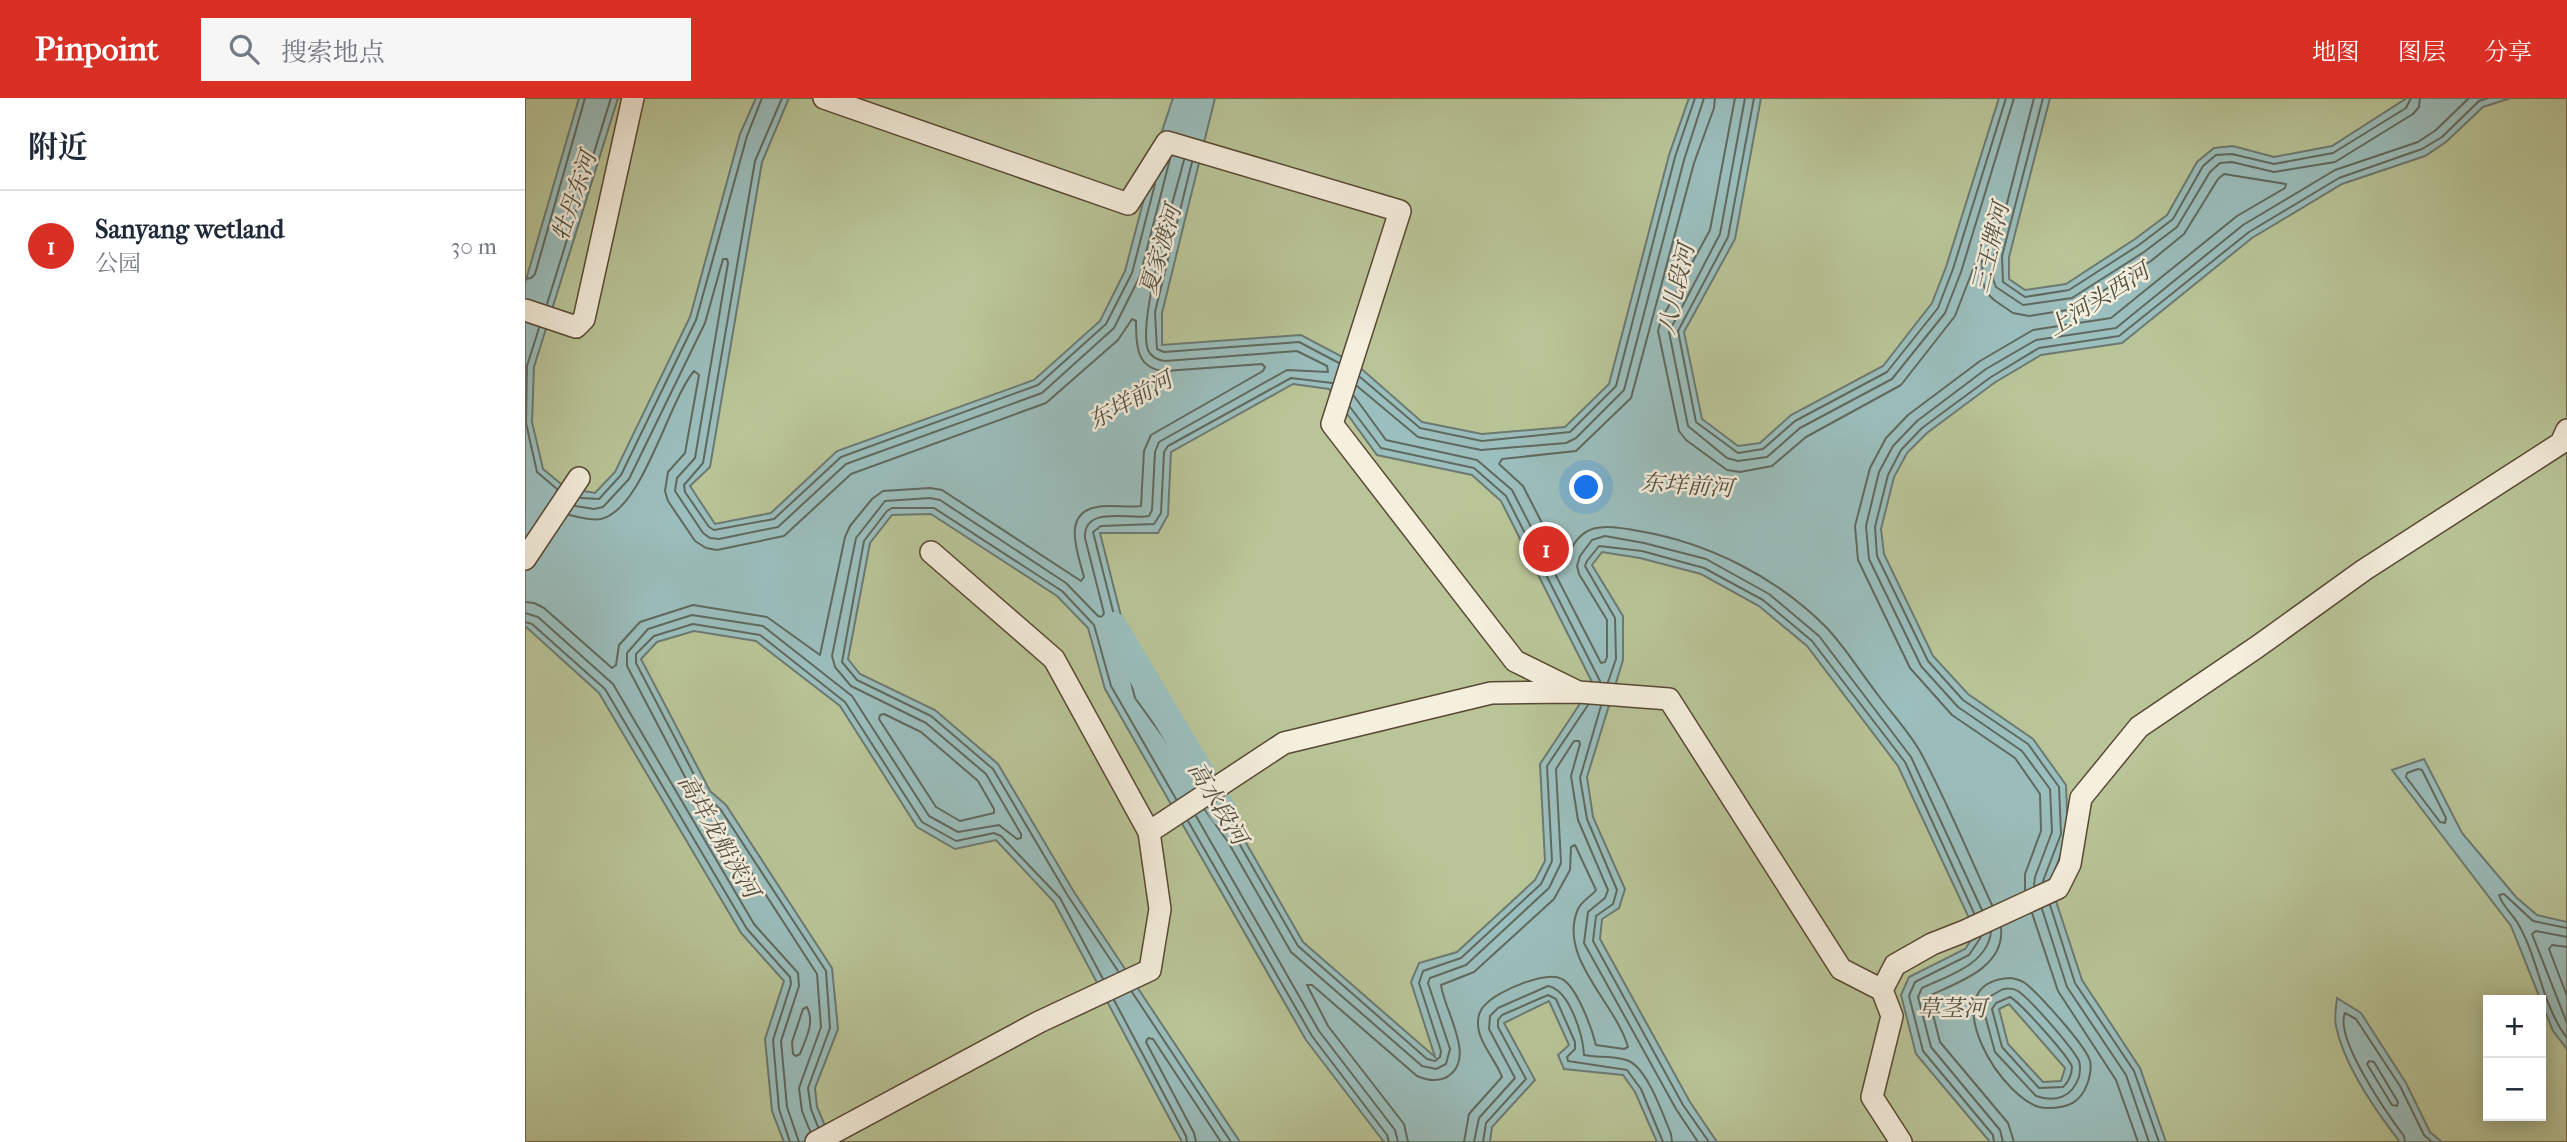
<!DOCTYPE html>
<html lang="zh">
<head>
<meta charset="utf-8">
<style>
  body { margin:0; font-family:"IM FELL French Canon","Noto Serif SC",serif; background:#f6f6f7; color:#1f2937 }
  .controls { position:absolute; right:21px; bottom:21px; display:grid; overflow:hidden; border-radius:0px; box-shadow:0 4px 18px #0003 }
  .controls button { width:63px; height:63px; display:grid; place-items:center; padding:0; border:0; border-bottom:2px solid #e0e1e3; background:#fff; color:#1f2937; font:35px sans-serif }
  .you { position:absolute; left:1062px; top:390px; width:24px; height:24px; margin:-18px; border:5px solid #fff; border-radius:50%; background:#1a73e8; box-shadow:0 0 0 10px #1a73e833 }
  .badge { display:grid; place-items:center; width:46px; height:46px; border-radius:50%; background:#d93025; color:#fff; font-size:23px; font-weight:700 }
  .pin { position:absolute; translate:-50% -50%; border:4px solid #fff; box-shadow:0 2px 7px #0006 }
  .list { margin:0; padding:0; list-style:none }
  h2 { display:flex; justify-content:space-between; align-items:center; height:91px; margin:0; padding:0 28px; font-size:30px }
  h2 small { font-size:23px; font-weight:400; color:#747a83 }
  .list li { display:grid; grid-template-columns:46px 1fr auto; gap:21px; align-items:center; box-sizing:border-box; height:112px; padding:0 28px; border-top:2px solid #e0e1e3 }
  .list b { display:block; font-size:26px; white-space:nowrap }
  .list p { margin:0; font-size:23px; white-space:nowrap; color:#747a83 }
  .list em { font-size:23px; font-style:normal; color:#747a83 }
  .icon { flex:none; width:38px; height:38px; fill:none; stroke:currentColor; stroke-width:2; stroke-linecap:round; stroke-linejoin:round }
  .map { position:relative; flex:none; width:2042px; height:1044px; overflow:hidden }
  header { display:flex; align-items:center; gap:42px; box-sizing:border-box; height:98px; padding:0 35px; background:#d93025; color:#fff }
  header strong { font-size:33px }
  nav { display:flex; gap:38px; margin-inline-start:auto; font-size:24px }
  .search { width:490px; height:63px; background:#f6f6f7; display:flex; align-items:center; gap:18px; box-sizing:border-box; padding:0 24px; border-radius:0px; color:#747a83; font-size:26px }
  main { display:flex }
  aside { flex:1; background:#fff }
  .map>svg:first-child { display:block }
</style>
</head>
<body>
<header>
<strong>Pinpoint</strong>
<div class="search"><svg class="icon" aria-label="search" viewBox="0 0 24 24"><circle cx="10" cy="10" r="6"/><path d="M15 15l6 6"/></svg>搜索地点</div>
<nav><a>地图</a><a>图层</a><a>分享</a></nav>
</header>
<main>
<aside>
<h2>附近<small></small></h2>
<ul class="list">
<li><span class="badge">1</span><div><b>Sanyang wetland</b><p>公园</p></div><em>30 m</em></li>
</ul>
</aside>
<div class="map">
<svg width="2042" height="1044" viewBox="0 0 2042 1044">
  <rect width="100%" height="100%" fill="#efe7cc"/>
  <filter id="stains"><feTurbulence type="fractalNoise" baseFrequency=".00286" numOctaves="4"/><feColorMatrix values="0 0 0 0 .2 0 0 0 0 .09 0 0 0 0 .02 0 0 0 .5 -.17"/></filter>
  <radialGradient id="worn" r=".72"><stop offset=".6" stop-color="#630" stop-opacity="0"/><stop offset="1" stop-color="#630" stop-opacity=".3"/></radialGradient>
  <path fill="#b9c598" stroke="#6f6c4c" stroke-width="2" fill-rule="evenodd" d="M0 0H2042V1044H0ZM1963 902H2016V1018H1963Z"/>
  <path fill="#9bbfbe" stroke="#6c7a72" stroke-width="2" fill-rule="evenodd" d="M54 0H93L9 269 7 324 18 371 41 390 70 395 90 374 165 219 215 36 231 0H264L237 64 185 369 165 388 190 426 246 415 312 353 509 282 575 223 600 173 636 36 648 0H690L637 215V247L776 237 831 266 897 324 957 336 1040 329 1084 286 1144 57 1164 0H1236L1210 141 1159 234 1177 321 1213 348 1235 345 1266 317 1358 268 1407 205 1421 169 1474 0H1525L1484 159V181L1500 192 1541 186 1610 141 1642 117 1672 64 1689 50 1708 48 1749 59 1807 48 1882 0H1986L1958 9 1921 44 1900 58 1817 86 1727 140 1597 245 1516 257 1469 285 1402 335 1382 355 1369 379 1356 431 1359 456 1408 558 1443 596 1508 641 1541 687 1543 737 1525 785 1557 882 1615 970 1641 1044H1465L1391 956 1376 897 1384 879 1440 851 1451 835 1373 668 1282 548 1234 508 1176 476 1115 460 1077 454 1067 467 1098 518V562L1062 679 1068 719 1100 791 1094 810 1077 821 1075 841 1165 1004 1192 1044H1132L1110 994 1098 977 1039 971 1033 957 1044 947 1024 903 979 925 1010 982 967 1029 965 1044H859L781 942 580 591 563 530 532 498 406 416 367 417 345 445 323 561 335 576 410 612 473 666 549 794 715 1044H657L529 804 471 742 430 751 392 729 315 608 231 543 169 533 132 544 116 561 185 693 201 707 307 870 313 931 290 990 292 1009 307 1044H259L247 1013 240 941 259 883 216 835 74 595 0 528V185ZM768 286 804 291 852 357 947 377 976 403 1068 586 1015 666 1020 763 1010 782 932 854 894 865 886 884 910 959 778 844 716 736 616 597 575 435H633L643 417 646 354ZM1484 906 1540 970 1536 983 1518 984 1483 946 1474 911Z
    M1899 661 1937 735 1991 799 2012 817 2042 824V951L2028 933 1986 828 1867 672Z
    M1812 900 1836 915 1881 985 1905 1034 1917 1044H1875C1850 1012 1819 968 1811 928 1809 920 1811 909 1812 900Z"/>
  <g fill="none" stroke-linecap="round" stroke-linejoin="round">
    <path stroke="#60695f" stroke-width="2" d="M257 0 230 63 178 365 159 387 160 394 184 429 189 432 249 421 316 359 513 287 581 226 607 175 630 86
      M1190 0 1189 10 1169 65 1106 300 1051 353 977 361 974 366 998 388 1037 464 1041 463C1055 422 1079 427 1114 433 1184 445 1251 479 1301 529 1320 549 1336 575 1353 597 1367 616 1386 636 1397 657 1423 706 1444 757 1467 807
      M1210 0 1185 132 1136 222 1133 233 1154 333 1161 342 1202 372 1215 374 1247 368 1281 339 1376 287 1430 218 1452 161 1457 163 1458 184 1461 194 1469 202 1488 215 1504 218 1549 211 1626 163 1659 136 1693 81 1699 76 1761 86 1760 90 1712 118 1586 220 1508 232 1455 263 1383 317 1361 340 1345 370 1330 428 1333 462 1385 570 1427 617 1490 660 1515 696 1516 733 1500 776V792
      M1220 0 1195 136 1144 234 1163 328 1202 360 1213 363 1242 359 1275 330 1367 281 1420 215 1436 174 1489 0
      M1229 0 1203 139 1153 233 1171 324 1213 355 1238 351 1270 323 1362 274 1413 210 1428 171 1481 0
      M1509 0 1469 156 1468 181 1471 189 1498 207 1547 200 1619 154 1652 129 1685 74 1695 65 1707 64 1749 74 1810 64 1888 16 1894 9 1895 0
      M1518 0 1477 158 1478 184 1500 199 1544 192 1614 147 1648 121 1678 68 1691 57 1707 56 1749 66 1808 55 1881 10 1886 0
      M667 64 630 214 632 251 639 254 774 244 814 265
      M0 181 6 180 10 176 60 0
      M22 206 86 0
      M14 230 2 268 1 325 12 374 32 391
      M835 279 895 330 957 343 1045 334 1091 288 1150 59 1170 0
      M832 288 893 339 956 352 1041 345 1051 340 1099 292 1159 62 1179 0
      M829 298 861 342 952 362 987 392 1076 565 1080 564 1082 559V522L1054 476 1052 468 1055 458 1067 442 1080 438 1119 445 1181 461 1244 496 1294 538 1386 659 1457 812
      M825 309 856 350 949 370 981 398 1075 583
      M56 400 74 401 96 377 171 222 222 38 237 0
      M50 408 69 411 78 409 104 381 180 225 198 161H202L203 165 170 360 152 380 150 393 178 435 185 440 194 441 253 429 321 366 517 295 589 230 615 178 645 61
      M0 504 9 505 19 510 87 570 91 567 94 547 115 524 168 507 242 519 295 557 320 439 325 428 347 401 358 393 405 390 417 392 556 483 559 479C553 456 536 415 572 409 586 406 602 410 616 408L619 353 626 337 738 273 740 269 737 266 640 273C611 271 611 247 611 223L607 221 593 242 521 305 326 376 259 438 192 452 181 450 170 443 143 403 140 393 143 374 160 355 174 277 169 273C143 304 118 411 76 421 66 423 54 419 44 417
      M0 515 13 519 88 586 229 826 273 875 274 888 256 943 262 1009 274 1044
      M0 524 7 526 80 591 222 831 265 879 266 886 248 942 254 1011 265 1044
      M1083 584 1091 561 1090 520 1060 468 1062 463 1074 448 1117 453 1179 470 1238 502 1287 543 1380 664 1449 815
      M1076 608 1055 680 1062 721 1092 792 1088 806 1071 818 1068 843 1158 1007 1184 1044
      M359 616 396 634 453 683 469 711V715L435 723 411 709 354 621 355 617Z
      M1893 671 1897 672 1921 720 1920 725 1915 724 1881 679 1882 675Z
      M673 687 610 600 568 434 576 428 629 426 636 415 639 354 643 348 766 280 807 285
      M687 707 711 740 773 848 902 961 910 963 915 959 916 953 894 885 898 873 936 860 1016 786 1027 763 1022 668 1063 607
      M680 712 703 744 766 854 897 968 911 971 921 966 925 951 903 885 905 880 941 867 1024 790 1036 765 1031 671 1049 643H1054L1055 646 1046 678 1053 722 1083 792 1080 800 1063 814 1059 845 1151 1011 1173 1044
      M671 718 794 933 870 1032 873 1044
      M663 723 787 938 862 1037 864 1044
      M1518 783 1536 736 1534 689 1503 646 1438 602 1403 563 1352 458 1350 429 1363 377 1376 352 1397 330 1466 279 1514 250 1594 238 1724 134 1814 80 1897 51 1917 39 1954 3 1963 0
      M1509 787 1510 779 1527 734 1525 691 1497 653 1433 609 1396 568 1344 461 1341 428 1354 374 1368 348 1392 323 1461 271 1511 242 1591 230 1718 127 1810 72 1893 44 1911 32 1944 0
      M1525 807 1550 885 1609 973 1634 1044
      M1517 811 1542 889 1601 977 1624 1044
      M1507 815 1533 893 1591 982 1613 1044
      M1476 830C1480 869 1434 884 1406 897L1404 901 1415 944 1483 1025 1489 1044
      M2042 830 2008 823 1979 796 1974 797C1977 807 1986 815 1992 824 2014 860 2016 906 2042 940
      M1466 834C1462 867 1422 878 1397 890L1393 899 1406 949 1475 1032 1478 1044
      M1456 839 1444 857 1390 884 1384 898 1398 953 1468 1037 1469 1044
      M2042 839 2011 833 2007 836 2042 925
      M2042 849 2027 847 2024 851 2042 898
      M593 873 543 798 468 671 406 618 332 582 317 564 339 443 362 413 367 410H409L537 493 569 527 586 588 651 701
      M1486 880C1491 881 1496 882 1500 885 1514 896 1561 948 1565 963 1567 970 1565 977 1563 984 1556 1005 1543 1010 1522 1010 1480 1011 1402 883 1486 880Z
      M1478 891C1484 890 1488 890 1493 893 1506 902 1547 949 1554 963 1556 969 1555 973 1554 979 1547 999 1531 1005 1511 998L1470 954 1458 910 1464 899Z
      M607 894 706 1044
      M1485 899C1495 904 1545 960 1547 969 1547 976 1543 985 1538 989L1514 990 1477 949 1467 911 1471 905Z
      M589 902 661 1038 662 1044
      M282 909C290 925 281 940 275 956L271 958 268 956 267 944 278 911Z
      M1844 963 1849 964 1873 1004 1872 1008 1867 1007 1842 966Z
      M293 1029 286 1011 283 990 305 930 301 873 196 712 179 696 111 565V556L129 538 168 526 235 537 320 604 397 724 431 743 469 735 476 738 535 800 578 881
      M285 1033 277 1013 274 990 296 929 292 876 190 718 171 700 102 568V555L123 531 167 517 238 528 327 598 404 718 433 734 474 727 492 741 496 740V736L461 676 401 625 326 588 310 569 307 558 331 440 360 403 405 400 415 402 541 485 573 518 577 519 579 515 560 440C558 407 605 422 624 418L627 412 630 354 634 344 762 272 803 274 802 268 772 253 640 263C632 262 626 259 623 252 612 223 650 97 659 62
      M671 1044 669 1035 621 944 623 940 628 941 696 1044
      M883 1044 879 1026 803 928 782 887H787L892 978C901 982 910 984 920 980 954 963 919 913 916 887L949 874 1029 801 1045 772 1046 749 1050 747 1071 792C1066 799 1057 802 1053 811 1032 860 1091 905 1103 949L1099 951 1071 947C1067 931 1052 889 1037 881 1021 872 974 893 962 905 956 910 953 917 953 924 952 943 971 962 977 979L944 1016 939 1044
      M949 1044 954 1020 990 980 964 931 965 918 973 910 1023 888C1045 892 1058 938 1059 957 1073 960 1091 957 1104 963 1123 972 1138 1017 1146 1036L1147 1044
      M958 1044 961 1025 1001 981 973 929V922L977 917 1023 897 1031 901 1050 944V951L1042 959 1043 963 1102 972 1116 991 1138 1044
      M1880 1044 1879 1038C1863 1017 1809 940 1820 915L1831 921 1875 988 1899 1037 1907 1044"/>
    <path stroke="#9bbfbe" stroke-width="28" d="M588 528 699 715"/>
    <g stroke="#584833" stroke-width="24">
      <path id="minor" d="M299 0 603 106 642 44 875 113 807 326 990 563 1053 594
        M0 212 51 229 59 221 108 0
        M0 461 54 380
        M624 734 759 645 966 595 1053 594 1144 601 1316 871 1357 892 1367 918 1347 999 1376 1044
        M1357 892 1370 867 1407 846 1440 833 1533 790 1545 766 1556 700 1614 629 1732 549 1839 472 2036 345 2042 332
        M291 1044 514 924 625 872 635 811 624 734 529 561 406 454"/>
    </g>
    <use href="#minor" stroke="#f5efde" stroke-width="21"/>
  </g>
  <g text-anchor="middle" stroke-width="5" stroke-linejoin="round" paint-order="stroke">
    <g font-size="23" font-style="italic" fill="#4e4f42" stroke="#f5efde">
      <text transform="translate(49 98) rotate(-71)" y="8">牡丹东河</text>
      <text transform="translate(1465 150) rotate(-76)" y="8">三王牌河</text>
      <text transform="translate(635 152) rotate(-73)" y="8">夏家渡河</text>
      <text transform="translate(1151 191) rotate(-77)" y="8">八儿段河</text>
      <text transform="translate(1573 201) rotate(-32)" y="8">上河头西河</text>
      <text transform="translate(605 302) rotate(-29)" y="8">东垟前河</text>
      <text transform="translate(1162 387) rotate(4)" y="8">东垟前河</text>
      <text transform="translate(693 705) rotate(59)" y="8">高水段河</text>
      <text transform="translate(194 738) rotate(60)" y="8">高垟龙船浃河</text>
      <text x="1427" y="918">草茎河</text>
    </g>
  </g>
  <rect width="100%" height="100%" filter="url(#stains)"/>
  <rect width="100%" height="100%" fill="url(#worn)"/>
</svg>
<div class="controls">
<button>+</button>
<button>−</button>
</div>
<div class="you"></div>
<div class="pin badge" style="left:1021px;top:451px">1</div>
</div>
</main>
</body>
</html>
